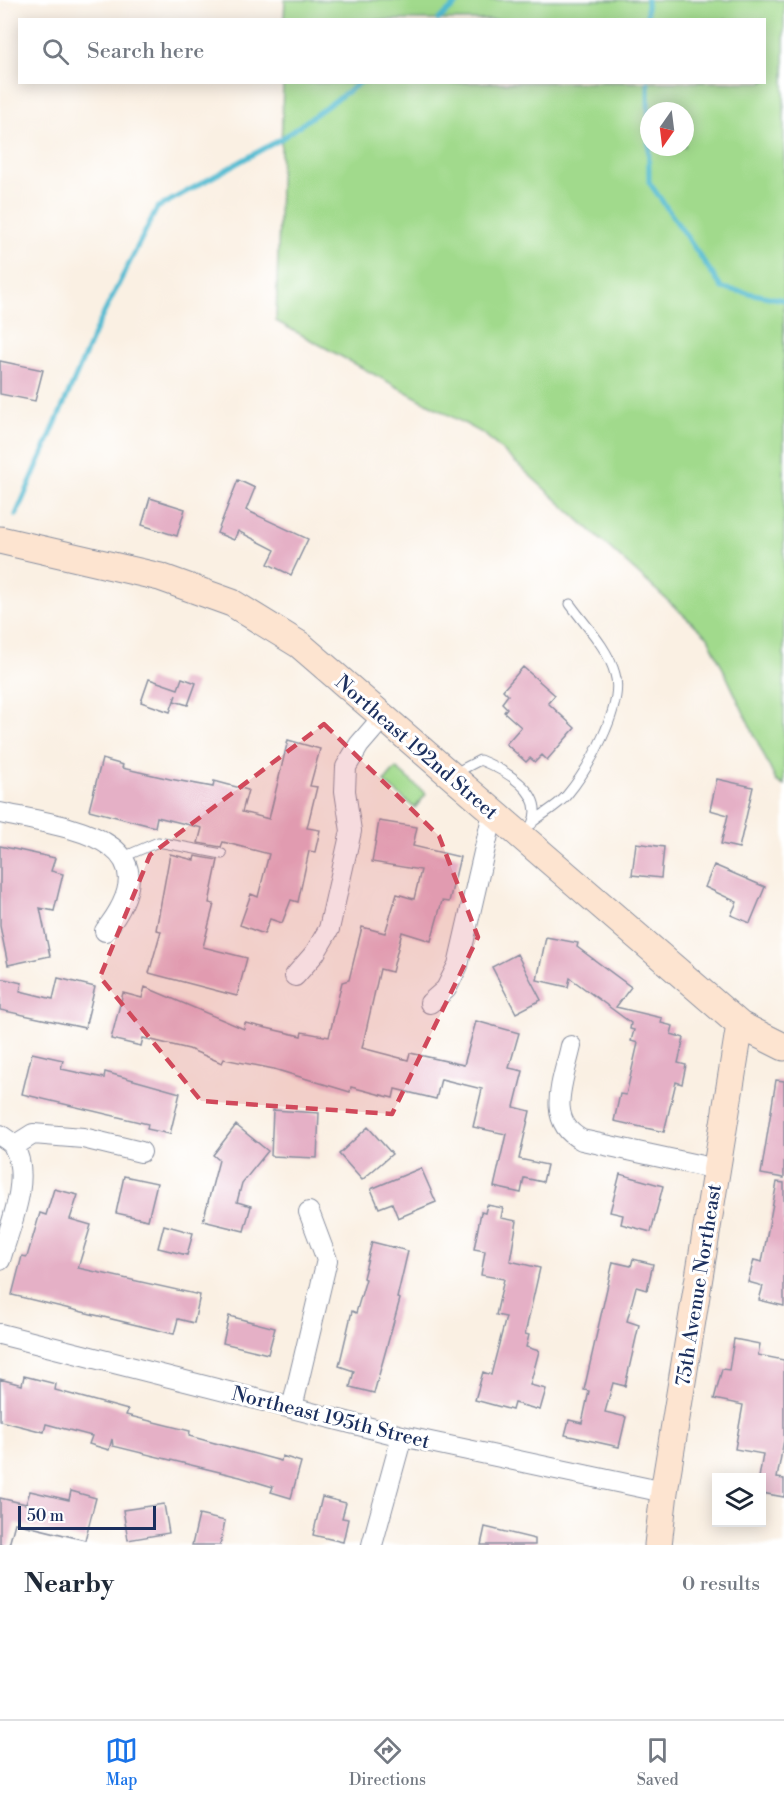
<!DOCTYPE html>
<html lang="en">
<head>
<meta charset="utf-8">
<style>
  body { margin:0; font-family:"Libre Bodoni",serif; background:#f2f2f3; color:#1f2937 }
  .controls { position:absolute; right:18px; bottom:18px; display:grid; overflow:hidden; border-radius:0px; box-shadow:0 3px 15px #0003 }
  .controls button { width:54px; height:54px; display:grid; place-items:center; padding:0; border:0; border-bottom:2px solid #e0e1e3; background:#fff; color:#1f2937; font:30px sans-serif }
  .compass { position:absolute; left:640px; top:102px; width:54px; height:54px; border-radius:50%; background:#fff; box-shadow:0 3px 15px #0003; rotate:194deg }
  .scale { position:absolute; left:18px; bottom:15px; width:138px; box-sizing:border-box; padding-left:6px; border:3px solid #1b2f5e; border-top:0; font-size:16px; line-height:21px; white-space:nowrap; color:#1b2f5e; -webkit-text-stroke:4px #fff; paint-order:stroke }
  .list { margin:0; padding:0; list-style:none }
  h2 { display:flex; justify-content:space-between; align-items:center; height:78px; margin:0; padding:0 24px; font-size:26px }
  h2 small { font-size:20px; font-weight:400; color:#747a83 }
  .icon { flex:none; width:33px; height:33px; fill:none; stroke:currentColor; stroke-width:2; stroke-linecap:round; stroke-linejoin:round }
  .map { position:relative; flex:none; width:784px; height:1545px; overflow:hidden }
  .search { position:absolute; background:#fff; box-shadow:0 3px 15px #0003; left:18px; right:18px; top:18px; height:66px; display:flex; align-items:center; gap:15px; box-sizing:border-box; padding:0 21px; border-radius:0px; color:#747a83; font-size:22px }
  .sheet { height:174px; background:#fff }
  nav { display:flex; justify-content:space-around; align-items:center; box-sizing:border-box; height:84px; border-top:2px solid #e0e1e3; background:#fff; font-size:16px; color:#747a83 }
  nav a { display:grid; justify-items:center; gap:3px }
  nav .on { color:#1a73e8 }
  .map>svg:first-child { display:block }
</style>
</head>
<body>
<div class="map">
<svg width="784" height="1545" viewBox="0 0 784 1545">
  <rect width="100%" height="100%" fill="#fff"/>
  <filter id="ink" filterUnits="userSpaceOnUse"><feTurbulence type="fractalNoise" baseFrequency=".0167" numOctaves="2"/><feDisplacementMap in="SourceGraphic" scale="12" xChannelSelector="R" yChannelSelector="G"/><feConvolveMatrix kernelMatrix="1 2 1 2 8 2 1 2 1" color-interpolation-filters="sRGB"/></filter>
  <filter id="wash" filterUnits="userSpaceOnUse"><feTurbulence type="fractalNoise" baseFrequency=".008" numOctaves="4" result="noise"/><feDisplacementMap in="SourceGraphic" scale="24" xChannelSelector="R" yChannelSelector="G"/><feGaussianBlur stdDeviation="1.35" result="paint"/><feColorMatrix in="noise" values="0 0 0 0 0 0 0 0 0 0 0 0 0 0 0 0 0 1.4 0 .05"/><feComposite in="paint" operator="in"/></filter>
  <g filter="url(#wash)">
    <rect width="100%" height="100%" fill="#faf0e3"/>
    <path fill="#a1da8c" stroke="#5e8475" stroke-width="1.5" fill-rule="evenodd" d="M285 0H784V786L776 781 708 637 484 434 276 321 283 83 764 82V20H284ZM649 111H685V147H649Z
      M396 768 426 794 415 808 384 782Z"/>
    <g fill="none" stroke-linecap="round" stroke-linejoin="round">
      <path stroke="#53bbd1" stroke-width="5" d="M647 0V20
        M438 20 461 0
        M648 82 649 182 722 288 784 300
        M16 515 97 327 157 208 281 139 361 82"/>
    </g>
    <g id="blocks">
      <path fill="#e5b0c6" d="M0 361 43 370 35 401 0 394Z
        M238 480 255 488 246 510 308 539 291 575 268 564 275 550 238 531 234 540 217 533Z
        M150 498 185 509 177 536 142 525Z
        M523 667 555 695 548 703 575 728 547 760 542 755 535 762 530 758 526 762 506 744 521 727 504 712 507 708 502 703 508 695 503 690Z
        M182 678 196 683 188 705 174 701 176 695 170 712 141 702 149 679 178 689Z
        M288 740 320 749 310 786 317 787 307 828 320 830 315 852 309 851 298 902 291 900 282 923 270 919 264 934 240 925 251 894 258 897 269 854 223 842 221 847 198 843 202 828 157 817 155 827 89 810 102 759 123 765 122 768 170 779 213 787 214 781 248 790 242 812 269 819Z
        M717 779 753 787 739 848 721 844 728 815 710 810Z
        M379 821 417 827 413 846 460 857 449 902 442 901 431 941 402 932 392 972 380 969 362 1048 408 1060 410 1053 464 1065 476 1021 519 1033 509 1068 523 1071 514 1107 530 1111 519 1159 547 1165 543 1182 524 1178 521 1193 494 1187 506 1134 473 1127 482 1089 441 1079 436 1099 395 1089 393 1098 351 1087 350 1092 274 1069 224 1059 222 1063 189 1049 143 1038 141 1046 111 1039 123 993 142 998 145 987 244 1029 245 1023 301 1036 302 1032 329 1037 342 982 349 980 362 927 385 933 397 894 414 899 421 870 372 862Z
        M636 843 664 847 661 878 632 875Z
        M0 846 55 858 51 871 63 874 54 911 40 908 50 956 8 965 0 926Z
        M170 854 194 860 195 856 218 860 209 903 214 904 203 947 247 958 237 996 149 973 161 931 156 930Z
        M714 865 765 887 750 923 731 915 737 902 705 887Z
        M546 937 578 943 577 947 631 987 616 1007 662 1018 661 1023 673 1026 671 1034 684 1038 678 1063 686 1065 682 1084 676 1082 664 1132 614 1121 620 1094 626 1095 638 1043 631 1041 634 1030 630 1029 631 1023 570 978 568 987 537 980Z
        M517 954 541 1000 516 1013 492 967Z
        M0 978 22 983 20 991 53 999 58 978 95 987 85 1028 0 1010Z
        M32 1053 63 1060 61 1069 104 1078 105 1072 180 1093 170 1134 147 1129 148 1124 22 1094Z
        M776 1080 784 1081V1178L761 1174Z
        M273 1110 319 1113 317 1158 271 1156Z
        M236 1125 268 1151 242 1183 237 1202 251 1206 244 1231 203 1221 219 1160 213 1155Z
        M368 1127 392 1154 362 1180 339 1154Z
        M421 1168 436 1202 398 1218 392 1203 379 1208 371 1189Z
        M620 1174 663 1186 651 1232 621 1224 623 1215 610 1212Z
        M124 1176 157 1183 148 1220 116 1213Z
        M777 1182 784 1183V1306L759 1300 763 1286 748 1282 754 1260 762 1262Z
        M54 1189 78 1195 70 1219 91 1225 78 1268 200 1295 194 1323 178 1319 174 1334 12 1295 22 1256 27 1257 40 1213 46 1215Z
        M487 1205 503 1208 501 1218 517 1221 510 1261 540 1268 525 1334 529 1335 526 1347 539 1351 530 1385 546 1389 540 1410 514 1403 512 1410 475 1400 483 1372 491 1375 506 1317 496 1315 504 1279 481 1275 485 1251 474 1249 481 1212 485 1213Z
        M164 1225 193 1233 187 1255 158 1248Z
        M372 1242 408 1251 397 1298 400 1299 374 1393 350 1387 354 1371 339 1366 352 1311 356 1313 366 1279 363 1278Z
        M633 1259 653 1264 647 1290 636 1287 627 1321 639 1325 625 1386 613 1383 605 1412 626 1417 619 1447 565 1435 569 1420 582 1423 589 1391 584 1390 613 1262 631 1266Z
        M229 1316 275 1328 268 1354 223 1343Z
        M734 1339 760 1344 758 1355 784 1360V1440L777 1478 784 1479V1497L762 1493 759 1478 763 1454 735 1449 743 1405 714 1399 722 1369 729 1370Z
        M24 1376 56 1384 55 1390 128 1410 126 1415 190 1431 189 1436 281 1461 282 1456 301 1462 291 1498 271 1492 273 1487 240 1477 113 1446 112 1439 109 1450 89 1444 92 1436 46 1424 44 1432 0 1421V1379L22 1385Z
        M30 1491 69 1500 71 1491 96 1498 85 1540 15 1523 9 1545H0V1498L26 1504Z
        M322 1497 346 1503 342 1518 348 1519 343 1542 313 1535Z
        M164 1504 169 1533 128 1540 123 1510Z
        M199 1515 225 1521 220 1545H192Z
        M485 1527 535 1539V1545H481Z"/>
    </g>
  </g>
  <g filter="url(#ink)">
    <use href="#blocks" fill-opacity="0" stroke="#8a90a0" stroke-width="1.5"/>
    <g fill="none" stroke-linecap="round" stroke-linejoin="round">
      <g stroke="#8a90a0" stroke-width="11">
        <path id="lane" d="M455 773 480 760C502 769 547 792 532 824
          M534 821C544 813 559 805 567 795 587 771 625 706 615 674 608 648 585 625 570 604
          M121 858 158 842 222 854"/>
      </g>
      <g stroke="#8a90a0" stroke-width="22">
        <path id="street" d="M0 813C66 827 178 838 105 931
          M295 976 315 953 329 929 351 831 345 791 346 767 359 745 384 716
          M430 1003 446 989 458 965 493 813
          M571 1046C564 1079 544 1121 582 1140L716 1169
          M0 1135C4 1138 12 1142 14 1147 32 1179 9 1228 0 1260
          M14 1146 33 1134 83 1138 141 1152
          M0 1334 402 1436 664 1492
          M292 1408 327 1260 309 1212
          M372 1545 402 1436"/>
      </g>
      <g stroke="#8a90a0" stroke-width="29">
        <path id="secondary" d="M0 540 160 577 232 603 300 645 740 1025 784 1047
          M658 1545 664 1492 740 1025"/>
      </g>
      <use href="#lane" stroke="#fff" stroke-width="9"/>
      <use href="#street" stroke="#fff" stroke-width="20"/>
      <use href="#secondary" stroke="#fde4d0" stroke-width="27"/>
    </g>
  </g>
  <path fill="#d1495b" fill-opacity="0.2" stroke="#d1495b" stroke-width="4.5" stroke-dasharray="12 8" stroke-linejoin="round" d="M324 724 439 836 478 937 392 1114 201 1101 100 977 150 855Z"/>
  <g text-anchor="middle" stroke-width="6" stroke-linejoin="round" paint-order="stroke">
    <g font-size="20" fill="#1b2f5e" stroke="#fff">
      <text transform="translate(417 747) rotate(41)" y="7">Northeast 192nd Street</text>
      <text transform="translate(698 1285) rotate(-81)" y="7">75th Avenue Northeast</text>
      <text transform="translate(331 1417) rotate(14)" y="7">Northeast 195th Street</text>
    </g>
  </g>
</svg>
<div class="controls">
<button><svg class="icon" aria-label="layers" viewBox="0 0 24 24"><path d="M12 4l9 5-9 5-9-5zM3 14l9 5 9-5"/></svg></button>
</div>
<svg class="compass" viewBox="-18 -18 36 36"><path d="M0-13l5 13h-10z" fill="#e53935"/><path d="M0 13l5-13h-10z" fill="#747a83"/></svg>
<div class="scale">50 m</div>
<div class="search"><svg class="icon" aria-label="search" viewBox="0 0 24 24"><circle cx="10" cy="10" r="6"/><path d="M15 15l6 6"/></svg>Search here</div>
</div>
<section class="sheet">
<h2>Nearby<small>0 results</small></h2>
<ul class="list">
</ul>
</section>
<nav>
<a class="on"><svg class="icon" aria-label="map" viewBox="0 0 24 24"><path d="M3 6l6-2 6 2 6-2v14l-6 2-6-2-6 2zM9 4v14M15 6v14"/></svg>Map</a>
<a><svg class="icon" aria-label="directions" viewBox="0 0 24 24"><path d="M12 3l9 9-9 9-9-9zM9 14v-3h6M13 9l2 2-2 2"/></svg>Directions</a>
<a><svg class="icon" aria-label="saved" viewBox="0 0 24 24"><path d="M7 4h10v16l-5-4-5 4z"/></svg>Saved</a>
</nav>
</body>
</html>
